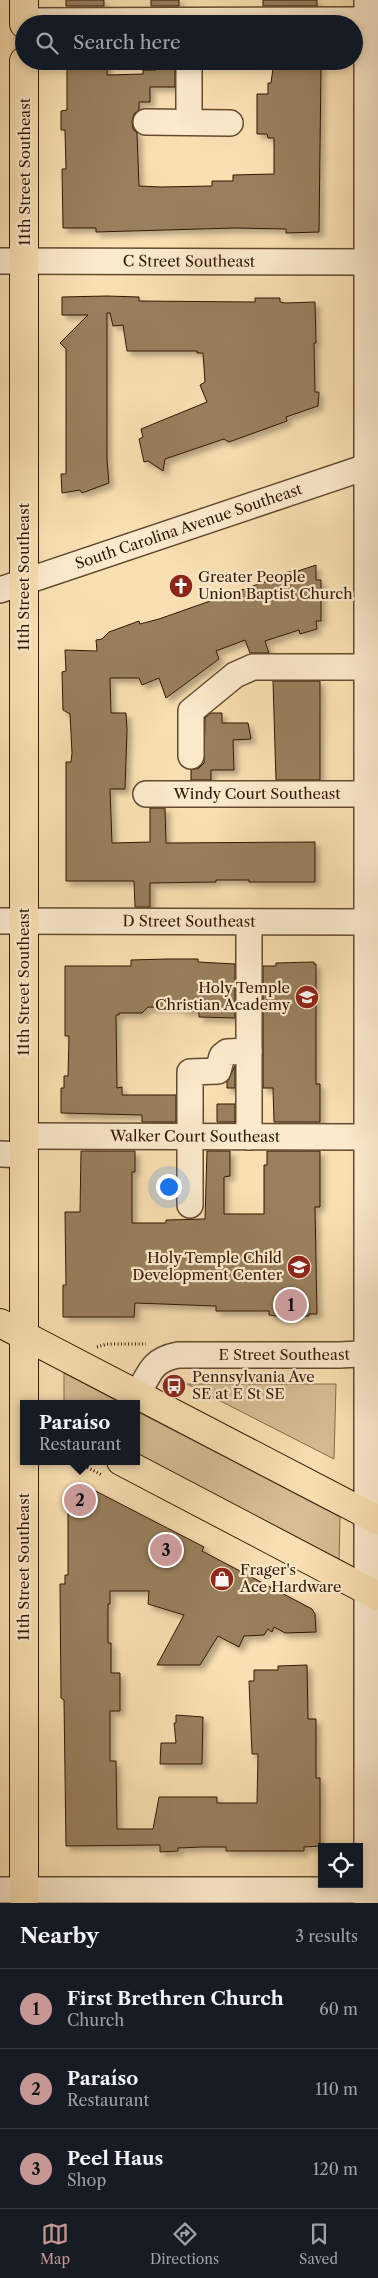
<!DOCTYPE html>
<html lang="en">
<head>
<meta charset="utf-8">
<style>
  body { margin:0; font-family:"Libre Caslon Text",serif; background:#20242c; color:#f1f3f6 }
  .controls { position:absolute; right:15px; bottom:15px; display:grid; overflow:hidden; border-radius:0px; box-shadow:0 2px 8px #0003 }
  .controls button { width:45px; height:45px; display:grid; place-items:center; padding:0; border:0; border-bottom:1px solid #363941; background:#171b24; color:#f1f3f6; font:25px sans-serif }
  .you { position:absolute; left:168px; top:1186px; width:18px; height:18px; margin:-12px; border:4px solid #fff; border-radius:50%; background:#1a73e8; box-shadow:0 0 0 8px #1a73e833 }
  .badge { display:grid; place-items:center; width:32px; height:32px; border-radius:50%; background:#c59692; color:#111; font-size:16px; font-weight:700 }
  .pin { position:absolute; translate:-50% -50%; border:2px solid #fff; box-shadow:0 1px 5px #0006 }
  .popup { position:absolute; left:20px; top:1400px; width:120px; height:65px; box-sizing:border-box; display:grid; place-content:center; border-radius:0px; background:#171b24; filter:drop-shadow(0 1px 4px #0005); font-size:16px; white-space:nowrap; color:#9ea1a6 }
  .popup b { font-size:19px; color:#f1f3f6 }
  .popup::after { content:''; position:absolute; left:50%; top:100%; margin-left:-10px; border:10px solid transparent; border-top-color:#171b24 }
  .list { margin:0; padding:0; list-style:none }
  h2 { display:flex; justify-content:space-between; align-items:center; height:65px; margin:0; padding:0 20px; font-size:21px }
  h2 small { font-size:16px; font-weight:400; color:#9ea1a6 }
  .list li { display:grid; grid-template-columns:32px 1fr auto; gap:15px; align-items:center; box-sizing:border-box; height:80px; padding:0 20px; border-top:1px solid #363941 }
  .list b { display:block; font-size:19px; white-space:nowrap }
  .list p { margin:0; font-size:16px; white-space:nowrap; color:#9ea1a6 }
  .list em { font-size:16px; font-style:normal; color:#9ea1a6 }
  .icon { flex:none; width:28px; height:28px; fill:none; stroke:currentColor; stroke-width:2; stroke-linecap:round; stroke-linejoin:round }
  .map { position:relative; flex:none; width:378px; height:1903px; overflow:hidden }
  .search { position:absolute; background:#171b24; box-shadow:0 2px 8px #0003; left:15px; right:15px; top:15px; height:55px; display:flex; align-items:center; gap:12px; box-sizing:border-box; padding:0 18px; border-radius:28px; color:#9ea1a6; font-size:19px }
  .sheet { height:305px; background:#171b24 }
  nav { display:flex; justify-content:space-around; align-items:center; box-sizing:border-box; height:70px; border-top:1px solid #363941; background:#171b24; font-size:14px; color:#9ea1a6 }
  nav a { display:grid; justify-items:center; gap:2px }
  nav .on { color:#c59692 }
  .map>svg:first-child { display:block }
</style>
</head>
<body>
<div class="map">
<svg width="378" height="1903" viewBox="0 0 378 1903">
  <defs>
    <filter id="shadow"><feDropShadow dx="4.5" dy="4.5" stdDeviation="2.5" flood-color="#0004"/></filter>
  </defs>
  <rect width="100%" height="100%" fill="#f9dfb1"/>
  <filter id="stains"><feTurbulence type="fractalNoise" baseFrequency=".004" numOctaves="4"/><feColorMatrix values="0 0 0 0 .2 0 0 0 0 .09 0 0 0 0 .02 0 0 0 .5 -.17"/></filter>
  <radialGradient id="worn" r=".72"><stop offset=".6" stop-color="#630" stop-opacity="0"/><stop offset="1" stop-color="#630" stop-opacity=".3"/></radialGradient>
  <path fill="#d7bd93" stroke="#846a4b" d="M64 1373 123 1404H64Z
    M187 1384H336L334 1459Z
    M136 1411 340 1517 339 1564 136 1457Z"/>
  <path fill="#997f5d" stroke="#321803" filter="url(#shadow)" d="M66 0H104V6H66Z
    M151 0H179V6H151Z
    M263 0H317V6H263Z
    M67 61H107V75L143 74V70H156V61H175V87H150V102H139V110L134 114 132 121 133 129 137 133 139 186 161 187 212 186V181H233V175L274 174V138H268L267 134H257V94H268V83H271L274 61H314L321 66 319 232 286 233V229L235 228 96 232V228H63L62 169H66L65 130H61V111L67 110Z
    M107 296 139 297V301L255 302V298H280V302L285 303 315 302 316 343H314L315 392H319L318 406 286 417 287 421 229 442 224 439 165 459 163 471 148 461 144 462 139 439 143 437 141 429 207 402 200 385 205 382 203 353H197V351H127L123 325 113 326 110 313H107V460L109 483 82 493 80 490 62 493 61 474H66V349L60 343 88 315H62V297Z
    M316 565V580H321V621H316L317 629 300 634 299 630 265 641 269 653H250L245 640 216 651 219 659 166 698 159 678 142 685 139 678H110L111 713H126L127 730 125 789H110L112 843 150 842V808H165L166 843 315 842V882H249V880H216V882L150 883V907H135L134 881H66V762H71L72 753 70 714 63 710 62 672 66 671 65 650 97 651 96 640 102 639 109 632 139 621 140 624 159 619 270 580 269 578 280 574 292 571V573Z
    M273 681H320V780H276Z
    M211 713H222V723H248L251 739 233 740 234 770H211V780H191V770L199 768 204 763 205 718Z
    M166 959H198V962L235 964V1018L199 1017V1011H182V1008L148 1007 142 1013H119V1015H116L117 1088 122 1087V1095H176V1122H142V1115L61 1113V1088H64V1076H68L69 1036H65V966H131V960Z
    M314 962V964H316V1084H320V1122H274L273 1088H263V966H276V963Z
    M235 1066V1088H227V1082Z
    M217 1104H235V1122H217Z
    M81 1151H135V1172H132V1223H166V1220L205 1219 207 1151H230V1176L224 1177V1214H264V1165H267V1151H320V1207H315L317 1314H309V1316H277L269 1315V1311H216V1306L135 1303 134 1317H63V1285H66L65 1212H80Z
    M80 1483 204 1547 202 1551 312 1609 315 1614 316 1632 285 1633 274 1627 272 1632 268 1629 264 1635 244 1636 239 1647 218 1636 200 1665H157L184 1615 148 1604 149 1591H110V1604H108V1643H111V1673H120V1711H110V1761H116L117 1829H153L159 1797H217V1803H257L258 1754H252L249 1681H254V1670H278V1666L307 1665 308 1719H316V1778H320V1846L304 1847V1851H226V1847H202L178 1848V1851L160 1852V1845L66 1846 64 1700 61 1698 60 1584H65V1575H68V1491Z
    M176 1715 203 1717 202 1764H160L161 1743H176L174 1723H176Z"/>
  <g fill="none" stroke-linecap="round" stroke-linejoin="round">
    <g stroke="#644a2e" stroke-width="28">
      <g id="minor">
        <path d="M24 21 368 20"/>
        <path d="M189 61V122"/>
        <path d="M146 122 230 123"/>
        <path id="s1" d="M0 261 378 262"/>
        <path id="s2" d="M0 590 378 463"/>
        <path d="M191 756V711L235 675 253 667H369"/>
        <path id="s3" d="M146 794H368"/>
        <path id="s4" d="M0 921 378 922"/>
        <path d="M249 922V1137"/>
        <path id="s5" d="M24 1136 367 1137"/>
        <path d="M0 1154 24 1155"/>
        <path d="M190 1205V1072L218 1071 222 1056 227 1052 249 1051"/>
        <path id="s6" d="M138 1394C150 1372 152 1360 178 1355H340L378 1353"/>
        <path d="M0 1890H378"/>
        <path d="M367 1903V0"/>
      </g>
    </g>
    <g stroke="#321803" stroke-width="30">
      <path id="major" d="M24 0V24
        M0 1323 378 1520
        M121 1461 378 1596
        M24 1903V61"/>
    </g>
    <path stroke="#321803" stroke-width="3" stroke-dasharray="1 2.5" stroke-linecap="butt" d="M97 1347 107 1344H146
      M75 1461 102 1475"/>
    <use href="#minor" stroke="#fbeacc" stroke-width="25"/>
    <use href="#major" stroke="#f9dfb1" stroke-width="28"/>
  </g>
  <defs>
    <g id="church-disc" transform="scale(1.25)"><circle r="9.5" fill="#8f2418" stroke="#fbeacc"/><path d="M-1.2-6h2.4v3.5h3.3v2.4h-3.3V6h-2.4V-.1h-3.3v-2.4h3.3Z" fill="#fff"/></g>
    <g id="school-disc" transform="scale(1.25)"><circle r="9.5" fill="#8f2418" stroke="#fbeacc"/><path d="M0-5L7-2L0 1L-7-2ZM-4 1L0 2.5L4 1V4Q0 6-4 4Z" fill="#fff"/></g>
    <g id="bus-disc" transform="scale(1.25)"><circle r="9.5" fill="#8f2418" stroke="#fbeacc"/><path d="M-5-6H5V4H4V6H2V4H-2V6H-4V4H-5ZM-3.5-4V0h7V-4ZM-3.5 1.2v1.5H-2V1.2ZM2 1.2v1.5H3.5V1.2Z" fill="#fff"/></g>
    <g id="shop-disc" transform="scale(1.25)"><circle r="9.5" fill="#8f2418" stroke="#fbeacc"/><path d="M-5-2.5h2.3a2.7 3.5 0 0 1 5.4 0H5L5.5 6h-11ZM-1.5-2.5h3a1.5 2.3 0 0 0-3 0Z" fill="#fff"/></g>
  </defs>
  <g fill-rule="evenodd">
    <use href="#church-disc" x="181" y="586"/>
    <use href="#school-disc" x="307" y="997"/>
    <use href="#school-disc" x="299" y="1267"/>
    <use href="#bus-disc" x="174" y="1386"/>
    <use href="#shop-disc" x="222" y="1579"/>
  </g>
  <g text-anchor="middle" stroke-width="4.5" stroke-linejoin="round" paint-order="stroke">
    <g font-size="15" fill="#321803" stroke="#fbeacc">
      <text transform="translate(25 172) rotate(-90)" y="5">11th Street Southeast</text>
      <text dy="5" stroke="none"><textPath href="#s1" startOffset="189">C Street Southeast</textPath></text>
      <text dy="5" stroke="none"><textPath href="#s2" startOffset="199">South Carolina Avenue Southeast</textPath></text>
      <text transform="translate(24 577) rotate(-90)" y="5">11th Street Southeast</text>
      <text dy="5" stroke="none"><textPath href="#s3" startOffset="111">Windy Court Southeast</textPath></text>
      <text dy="5" stroke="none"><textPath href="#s4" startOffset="189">D Street Southeast</textPath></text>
      <text transform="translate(24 982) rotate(-90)" y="5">11th Street Southeast</text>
      <text dy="5" stroke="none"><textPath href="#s5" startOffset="171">Walker Court Southeast</textPath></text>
      <text dy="5" stroke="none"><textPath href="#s6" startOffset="165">E Street Southeast</textPath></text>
      <text transform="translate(24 1567) rotate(-90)" y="5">11th Street Southeast</text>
    </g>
    <g font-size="15" fill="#321803" stroke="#fbeacc" text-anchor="start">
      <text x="198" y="582">Greater People<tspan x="198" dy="17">Union Baptist Church</tspan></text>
      <text x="290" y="993" text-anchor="end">Holy Temple<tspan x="290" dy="17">Christian Academy</tspan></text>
      <text x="282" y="1263" text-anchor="end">Holy Temple Child<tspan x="282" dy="17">Development Center</tspan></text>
      <text x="192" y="1382">Pennsylvania Ave<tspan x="192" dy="17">SE at E St SE</tspan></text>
      <text x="240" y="1575">Frager's<tspan x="240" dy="17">Ace Hardware</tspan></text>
    </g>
  </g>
  <rect width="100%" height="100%" filter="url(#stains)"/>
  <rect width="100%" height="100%" fill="url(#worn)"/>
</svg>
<div class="controls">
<button><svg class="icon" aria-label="locate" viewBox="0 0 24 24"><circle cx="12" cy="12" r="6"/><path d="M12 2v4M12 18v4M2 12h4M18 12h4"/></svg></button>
</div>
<div class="you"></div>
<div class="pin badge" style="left:291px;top:1305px">1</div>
<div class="pin badge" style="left:80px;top:1500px">2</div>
<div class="popup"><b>Paraíso</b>Restaurant</div>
<div class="pin badge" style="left:166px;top:1550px">3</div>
<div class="search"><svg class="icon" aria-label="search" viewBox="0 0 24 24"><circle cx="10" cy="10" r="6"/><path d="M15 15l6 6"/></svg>Search here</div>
</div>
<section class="sheet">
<h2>Nearby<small>3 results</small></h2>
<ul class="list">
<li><span class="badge">1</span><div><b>First Brethren Church</b><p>Church</p></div><em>60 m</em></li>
<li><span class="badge">2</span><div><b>Paraíso</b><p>Restaurant</p></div><em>110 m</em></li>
<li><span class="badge">3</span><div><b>Peel Haus</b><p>Shop</p></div><em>120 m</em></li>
</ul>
</section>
<nav>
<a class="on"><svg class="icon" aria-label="map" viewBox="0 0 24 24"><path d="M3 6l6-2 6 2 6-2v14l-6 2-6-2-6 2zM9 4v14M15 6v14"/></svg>Map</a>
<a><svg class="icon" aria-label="directions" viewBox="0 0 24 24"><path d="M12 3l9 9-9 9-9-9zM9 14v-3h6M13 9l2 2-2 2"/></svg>Directions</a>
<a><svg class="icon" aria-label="saved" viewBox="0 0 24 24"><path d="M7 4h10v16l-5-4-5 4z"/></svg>Saved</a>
</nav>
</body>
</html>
